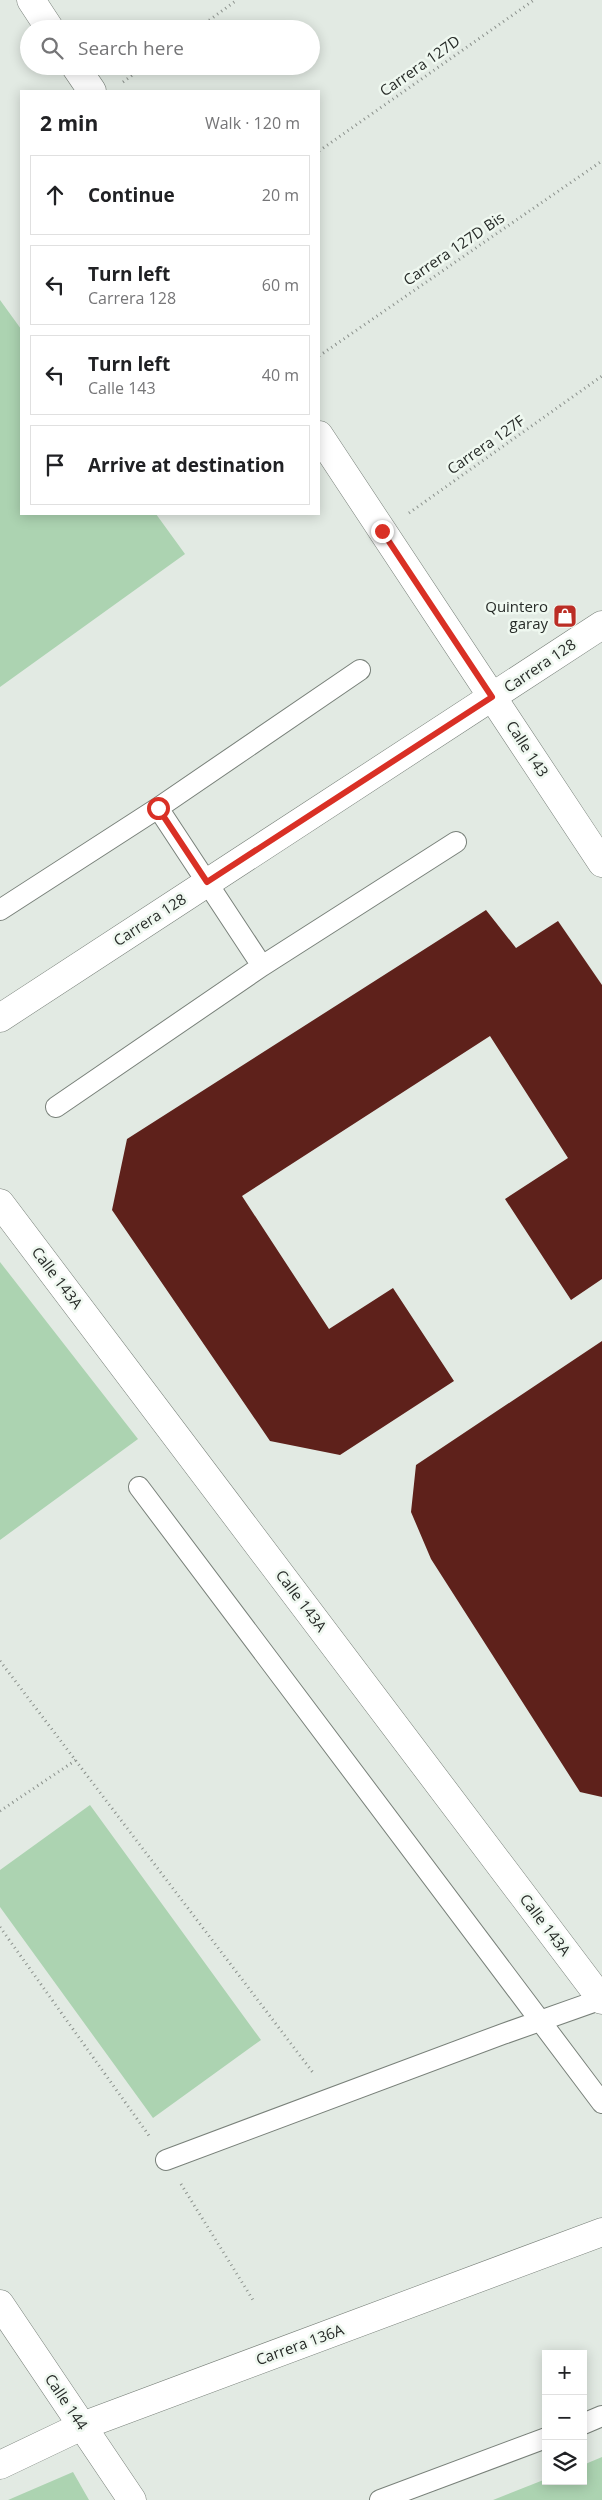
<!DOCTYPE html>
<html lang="en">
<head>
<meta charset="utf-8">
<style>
  body { margin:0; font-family:"Open Sans",sans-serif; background:#f2f2f2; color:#202124 }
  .controls { position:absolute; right:15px; bottom:15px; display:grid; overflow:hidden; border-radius:0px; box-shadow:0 2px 12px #0003 }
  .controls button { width:45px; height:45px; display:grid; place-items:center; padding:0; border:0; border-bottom:1px solid #e0e0e0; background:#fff; color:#202124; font:25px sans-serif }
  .stop { position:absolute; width:15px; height:15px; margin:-11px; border:4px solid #d93025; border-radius:50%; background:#fff }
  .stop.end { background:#d93025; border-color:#fff; box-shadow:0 1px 5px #0008 }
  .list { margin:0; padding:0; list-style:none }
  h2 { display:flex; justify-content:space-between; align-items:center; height:65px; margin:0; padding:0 20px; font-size:21px }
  h2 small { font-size:16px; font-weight:400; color:#757577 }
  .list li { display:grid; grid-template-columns:32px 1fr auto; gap:15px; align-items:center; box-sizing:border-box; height:80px; margin:0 10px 10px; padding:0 10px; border:1px solid #e0e0e0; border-radius:0px }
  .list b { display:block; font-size:19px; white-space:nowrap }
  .list p { margin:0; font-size:16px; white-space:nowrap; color:#757577 }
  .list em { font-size:16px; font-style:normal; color:#757577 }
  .icon { flex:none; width:28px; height:28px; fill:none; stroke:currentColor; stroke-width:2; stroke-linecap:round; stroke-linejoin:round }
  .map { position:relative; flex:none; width:602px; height:2500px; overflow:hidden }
  .search { position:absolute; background:#fff; box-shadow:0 2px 12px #0003; left:20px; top:20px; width:300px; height:55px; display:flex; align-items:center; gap:12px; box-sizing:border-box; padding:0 18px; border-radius:28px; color:#757577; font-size:19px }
  .panel { position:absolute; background:#fff; box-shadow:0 2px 12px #0003; left:20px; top:90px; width:300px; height:425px; border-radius:0px }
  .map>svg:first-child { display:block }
</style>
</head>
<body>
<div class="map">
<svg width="602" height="2500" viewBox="0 0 602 2500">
  <rect width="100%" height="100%" fill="#e2eae3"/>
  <path fill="#acd3b1" d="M0 300 21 329V514H156L185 554 0 687Z
    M0 1262 138 1439 0 1540Z
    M90 1805 261 2040 153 2118 0 1907V1870Z
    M602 2457V2500H493L546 2479V2481H583V2465Z
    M73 2472 89 2500H8Z"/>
  <path fill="#5e211b" d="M486 910 516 948 558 921 602 985V1279L571 1300 505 1199 568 1158 490 1036 242 1196 329 1329 393 1288 454 1381 340 1455 270 1441 112 1210 127 1139Z
    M602 1341V1797L580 1792 431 1559 411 1512 416 1465Z"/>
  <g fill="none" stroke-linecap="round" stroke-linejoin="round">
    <g stroke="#79817a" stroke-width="22">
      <path id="service" d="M158 808 262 966
        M0 910 158 808 360 670
        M56 1107 262 966 456 842
        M139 1487 602 2103
        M166 2160 503 2034 602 1999
        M583 2424 602 2416
        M380 2500 546 2438"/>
    </g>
    <g stroke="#79817a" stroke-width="29">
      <path id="minor" d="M31 0 50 29
        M75 66 92 91
        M319 435 602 863
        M0 1203 602 2000
        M0 2465 82 2426 602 2232"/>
    </g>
    <g stroke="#79817a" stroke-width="29">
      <path id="tertiary" d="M0 1018 602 625
        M0 2304 132 2500"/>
    </g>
    <path stroke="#8b918c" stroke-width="3" stroke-dasharray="1 4" stroke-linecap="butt" d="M197 29 237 0
      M123 82 145 66
      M319 151 534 0
      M319 356 602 161
      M409 513 602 376
      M0 1661 314 2074
      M0 1811 76 1760
      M0 1927 150 2137
      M181 2184 253 2300"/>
    <use href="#service" stroke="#fff" stroke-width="20"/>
    <use href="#minor" stroke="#fff" stroke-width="28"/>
    <use href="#tertiary" stroke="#fff" stroke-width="28"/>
  </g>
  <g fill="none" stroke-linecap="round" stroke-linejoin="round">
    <path stroke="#d93025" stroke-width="6" d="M158 808 207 882 492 697 382 531"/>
  </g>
  <defs>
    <g id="shop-square" transform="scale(1.25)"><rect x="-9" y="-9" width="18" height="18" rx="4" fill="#bb2d25" stroke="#eff8f0"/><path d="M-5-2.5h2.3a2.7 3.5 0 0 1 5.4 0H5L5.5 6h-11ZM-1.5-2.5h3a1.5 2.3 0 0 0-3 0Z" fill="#fff"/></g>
  </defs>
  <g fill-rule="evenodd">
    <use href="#shop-square" x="565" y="616"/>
  </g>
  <g text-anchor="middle" stroke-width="5" stroke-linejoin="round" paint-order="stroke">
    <g font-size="15" fill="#272b28" stroke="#eff8f0">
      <text transform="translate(420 66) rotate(-35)" y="5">Carrera 127D</text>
      <text transform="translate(454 249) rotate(-34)" y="5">Carrera 127D Bis</text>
      <text transform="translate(486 445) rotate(-35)" y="5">Carrera 127F</text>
      <text transform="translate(540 666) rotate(-34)" y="5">Carrera 128</text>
      <text transform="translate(527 749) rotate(57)" y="5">Calle 143</text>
      <text transform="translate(150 920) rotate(-33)" y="5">Carrera 128</text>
      <text transform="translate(57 1278) rotate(53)" y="5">Calle 143A</text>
      <text transform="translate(301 1601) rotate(53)" y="5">Calle 143A</text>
      <text transform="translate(545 1925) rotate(53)" y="5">Calle 143A</text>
      <text transform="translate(300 2345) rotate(-20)" y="5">Carrera 136A</text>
      <text transform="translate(66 2402) rotate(56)" y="5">Calle 144</text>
    </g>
    <g font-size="15" fill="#272b28" stroke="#eff8f0" text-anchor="end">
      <text x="548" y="612">Quintero<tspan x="548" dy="17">garay</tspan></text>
    </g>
  </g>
</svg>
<div class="controls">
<button>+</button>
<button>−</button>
<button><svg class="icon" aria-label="layers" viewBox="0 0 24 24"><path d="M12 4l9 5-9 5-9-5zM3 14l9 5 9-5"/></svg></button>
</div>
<div class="stop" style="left:158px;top:808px"></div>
<div class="stop end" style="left:382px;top:531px"></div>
<div class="search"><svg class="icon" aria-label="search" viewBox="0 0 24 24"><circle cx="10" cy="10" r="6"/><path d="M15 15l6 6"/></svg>Search here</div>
<section class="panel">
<h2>2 min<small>Walk · 120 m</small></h2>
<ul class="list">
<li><svg class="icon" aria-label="ahead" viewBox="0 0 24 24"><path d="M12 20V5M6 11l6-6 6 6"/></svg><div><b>Continue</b></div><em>20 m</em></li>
<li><svg class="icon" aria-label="left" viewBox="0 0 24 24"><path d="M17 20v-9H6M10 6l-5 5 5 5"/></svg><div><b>Turn left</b><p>Carrera 128</p></div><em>60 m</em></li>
<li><svg class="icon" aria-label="left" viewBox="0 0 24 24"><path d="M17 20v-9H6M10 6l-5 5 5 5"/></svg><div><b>Turn left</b><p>Calle 143</p></div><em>40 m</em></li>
<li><svg class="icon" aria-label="arrive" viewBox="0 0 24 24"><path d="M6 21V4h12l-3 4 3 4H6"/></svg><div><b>Arrive at destination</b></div></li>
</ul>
</section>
</div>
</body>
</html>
